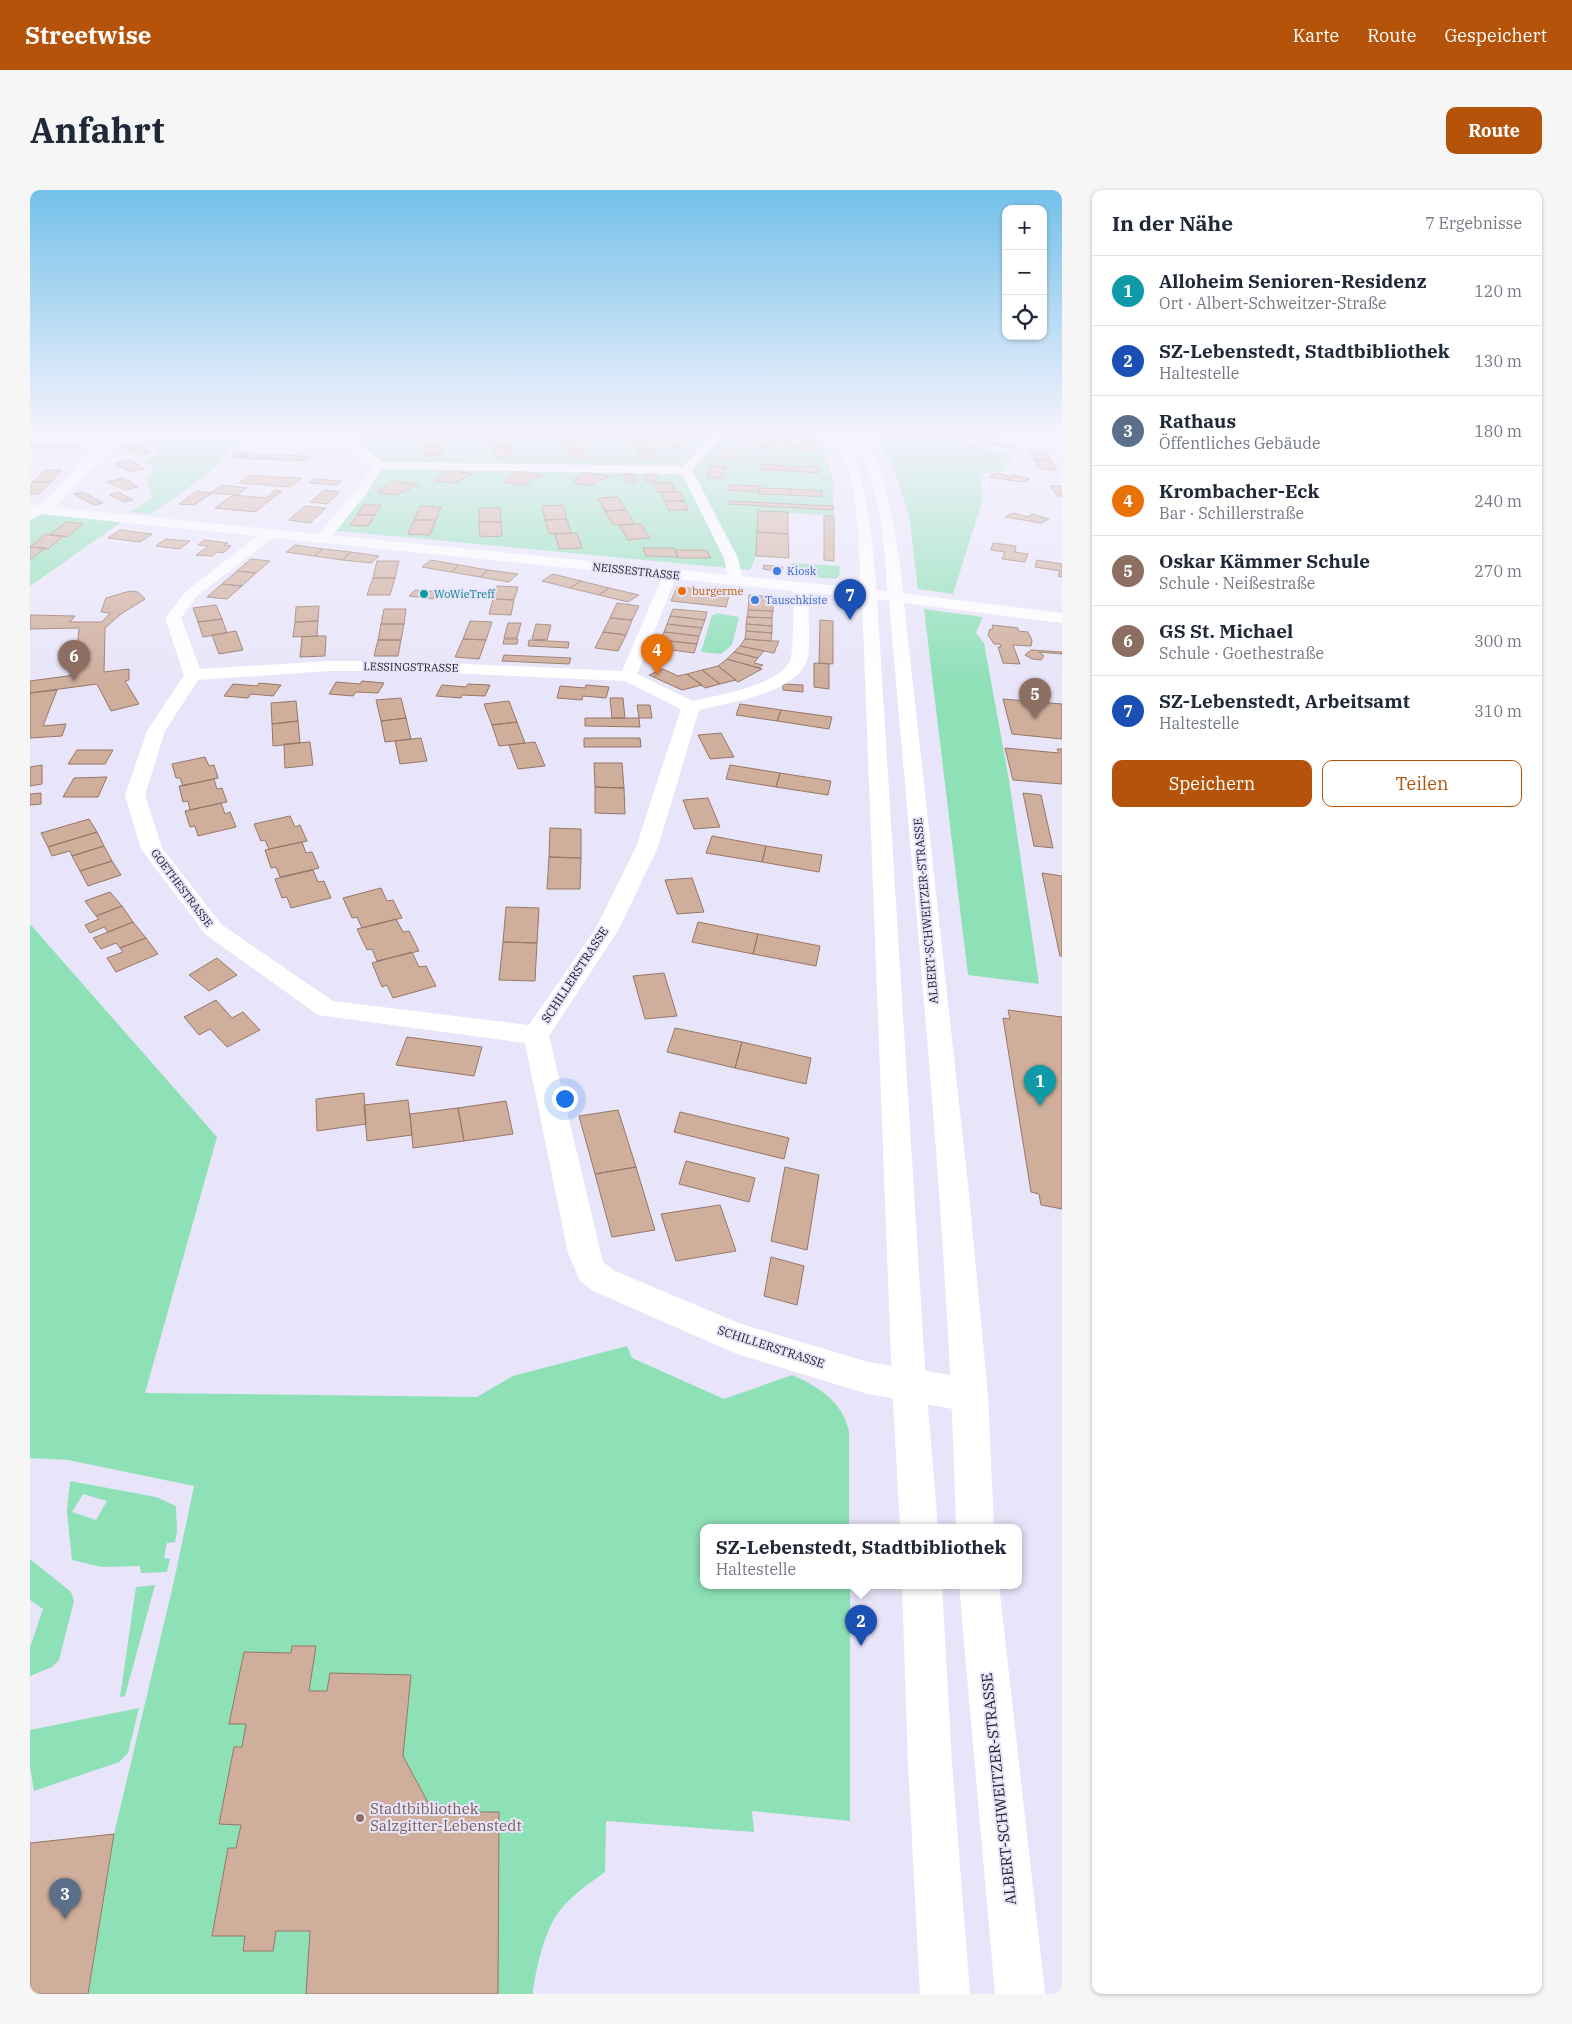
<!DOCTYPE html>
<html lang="de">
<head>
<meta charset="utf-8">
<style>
  body { margin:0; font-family:"IBM Plex Serif",serif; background:#f6f6f7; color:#1f2937 }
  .controls { position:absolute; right:15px; top:15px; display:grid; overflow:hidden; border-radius:10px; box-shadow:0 1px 4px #0004 }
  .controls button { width:45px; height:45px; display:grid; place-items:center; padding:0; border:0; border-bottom:1px solid #e0e1e3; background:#fff; color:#1f2937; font:25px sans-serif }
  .you { position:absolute; left:534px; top:908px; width:18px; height:18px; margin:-12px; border:4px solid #fff; border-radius:50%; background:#1a73e8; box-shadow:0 0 0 8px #1a73e833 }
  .badge { display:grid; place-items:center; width:32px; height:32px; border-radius:50%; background:#b45309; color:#fff; font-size:16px; font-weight:700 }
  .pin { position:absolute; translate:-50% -41px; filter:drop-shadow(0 1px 2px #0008) }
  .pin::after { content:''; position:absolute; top:26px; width:18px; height:15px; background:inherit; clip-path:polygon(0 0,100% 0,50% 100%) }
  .popup { position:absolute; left:670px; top:1334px; width:322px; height:65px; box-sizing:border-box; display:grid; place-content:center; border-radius:10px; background:#fff; filter:drop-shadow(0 1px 4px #0005); font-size:16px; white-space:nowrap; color:#747a83 }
  .popup b { font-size:19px; color:#1f2937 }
  .popup::after { content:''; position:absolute; left:50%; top:100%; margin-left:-10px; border:10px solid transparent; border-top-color:#fff }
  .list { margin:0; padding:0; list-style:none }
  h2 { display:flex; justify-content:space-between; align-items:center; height:65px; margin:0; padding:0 20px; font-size:21px }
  h2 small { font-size:16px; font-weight:400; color:#747a83 }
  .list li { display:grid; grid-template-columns:32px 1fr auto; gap:15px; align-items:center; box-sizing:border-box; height:70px; padding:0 20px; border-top:1px solid #e0e1e3 }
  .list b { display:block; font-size:19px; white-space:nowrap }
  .list p { margin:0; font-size:16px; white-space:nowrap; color:#747a83 }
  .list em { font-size:16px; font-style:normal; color:#747a83 }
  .actions { display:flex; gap:10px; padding:15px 20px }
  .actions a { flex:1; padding:11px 0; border:1px solid #b45309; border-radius:10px; text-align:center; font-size:18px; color:#b45309 }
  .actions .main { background:#b45309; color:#fff }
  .icon { flex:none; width:28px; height:28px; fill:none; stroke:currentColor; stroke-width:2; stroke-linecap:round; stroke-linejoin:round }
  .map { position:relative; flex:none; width:1032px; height:1804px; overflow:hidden; border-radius:10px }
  header { display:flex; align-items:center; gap:30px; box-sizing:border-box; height:70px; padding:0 25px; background:#b45309; color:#fff }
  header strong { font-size:24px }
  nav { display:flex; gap:28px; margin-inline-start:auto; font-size:18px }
  .intro { display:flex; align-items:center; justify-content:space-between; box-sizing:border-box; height:120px; padding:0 30px }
  h1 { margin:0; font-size:35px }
  .button { padding:12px 22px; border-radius:10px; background:#b45309; color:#fff; font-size:18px; font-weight:700 }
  main { display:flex; gap:30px; padding:0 30px }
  aside { flex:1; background:#fff; border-radius:10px; box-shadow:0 1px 4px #0004 }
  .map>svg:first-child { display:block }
</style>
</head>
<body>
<header>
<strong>Streetwise</strong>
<nav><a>Karte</a><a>Route</a><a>Gespeichert</a></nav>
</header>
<div class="intro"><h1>Anfahrt</h1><a class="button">Route</a></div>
<main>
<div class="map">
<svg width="1032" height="1804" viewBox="0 0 1032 1804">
  <rect width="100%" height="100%" fill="#e8e5fa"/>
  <path fill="#8ee0b7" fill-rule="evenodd" d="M210 242H220L178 284 121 324 100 322 122 308C119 297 113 290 122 281V277L115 272 129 260 105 249 199 252Z
    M318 242H790L803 293 804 326 728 321 726 366 720 380 300 340 348 275 318 245Z
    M846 242H970L972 249 938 250 936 254 982 265 973 282 950 283 953 308 923 404 888 399 879 325 865 281Z
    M0 319 96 329 0 396Z
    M761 373 810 376 809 386 806 389 760 385Z
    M894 419 953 427 946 443 954 453 979 590 1009 794 938 785Z
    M686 423 709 427 702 455 691 464 671 462 682 425H685Z
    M0 734 187 947 115 1203 447 1207 483 1186 597 1156 602 1168 694 1209 762 1185C788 1196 814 1213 819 1242V1337H674V1395H820V1631L722 1621 724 1642 576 1631 575 1682C557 1695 536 1709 524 1729 514 1746 504 1785 503 1804H58L84 1644 144 1391 164 1296 38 1270 0 1268Z
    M40 1291 126 1307 146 1316 147 1342 145 1352 137 1353 134 1368 140 1369 137 1382 111 1383 110 1376 72 1377 42 1370 37 1321ZM53 1304 77 1311 66 1330 42 1322Z
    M0 1369 41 1402 44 1411 29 1470 22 1477 0 1486V1457L13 1419 0 1410Z
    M125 1395 95 1506 90 1507 106 1397Z
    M109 1518 98 1563 89 1572 4 1601 0 1577V1540Z"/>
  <path fill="#cfae9b" stroke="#967766" d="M390 242H407L408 248 392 249Z
    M455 242H472L475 249 459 250Z
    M628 242H637L649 257H640Z
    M707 242 722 243 721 249H719L718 253 705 252Z
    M732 242H740L739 249H731Z
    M754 242H762V250H754Z
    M990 242H1005L1008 247 991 246Z
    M527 243H544L548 250 532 251Z
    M776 243H785L786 252 776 251Z
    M611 244 616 252H600L594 245Z
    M408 248 410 256 393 257 392 249Z
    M475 249 479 257 462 258 459 250Z
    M548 250 553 259H536L532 251Z
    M955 250 968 253 972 252 986 255 979 258 949 253Z
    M600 252H616L623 260 606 261Z
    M0 253H26L21 257H0Z
    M26 253H52L47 257H21Z
    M730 253 758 254V259L729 258Z
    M106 254 116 258 115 259 121 262 109 265 93 257Z
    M758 254 786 256V261L758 259Z
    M410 256 412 265 395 266 393 257Z
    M479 257 483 266 465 267 462 258Z
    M536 259H553L559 267 541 268Z
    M696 259 711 260 708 270 694 269Z
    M623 260 629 268 612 269 606 261Z
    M999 262H1016L1021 271 1004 270Z
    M206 263 218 264 213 268 201 267Z
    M218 264H230L225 269 213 268Z
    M230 264 243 265 238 269H225Z
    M243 265H255L250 270 238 269Z
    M255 265 267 266 263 270H250Z
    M267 266H280L275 271 263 270Z
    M99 270 109 275 107 276 114 279 101 282 85 274Z
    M1004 270 1021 271 1027 280 1009 279Z
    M730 274 760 276V281L730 280Z
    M680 276 696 277 692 288H678Z
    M760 276 789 277 790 283 760 281Z
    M15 280H32L21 292H3Z
    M417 280 443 284 425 293 405 291Z
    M485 281 511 285 495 295 474 292Z
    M552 282 579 286 574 290 570 289 563 296 543 293Z
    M966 283 980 287 984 285 1000 289 992 292 959 287Z
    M593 284H604L607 292H596Z
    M614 284H625L628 291 617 292Z
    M220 285 246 287 272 288 260 297 209 293Z
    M92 288 103 293H101L108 297 95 300 77 292Z
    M284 289 312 291 307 295 279 293Z
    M363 291 388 295 366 305 347 302Z
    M3 292H21L9 304H0V295Z
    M623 293H642L646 302H627Z
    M192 295 217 298 207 305 182 303 164 315 149 314 167 301 181 303Z
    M699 295 729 296V302L698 300Z
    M1020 296H1032V306H1027Z
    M729 298 760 299 761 305 729 304Z
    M760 299 791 301 792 307 761 305Z
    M245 300 252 301 225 322 185 318 203 305 236 308Z
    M294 300 310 302 297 314 280 312Z
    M53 302 73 313 64 315 44 304Z
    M88 302 103 310 94 312 79 305Z
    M631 302H650L654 311H635Z
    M588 307 596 320 575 321 568 308Z
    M635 311H654L658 320H638Z
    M699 311 803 316V320L699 314Z
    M333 315H351L345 325H327Z
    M533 315 537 329 515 330 512 316Z
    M275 316 296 318 280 333 259 330Z
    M390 316 411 317 406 330H384Z
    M449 318H470L471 332H449Z
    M596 320 605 334 583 335 575 321Z
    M728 321 758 322V344L727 342Z
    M983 323 998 327 1002 324 1019 329 1011 333 975 327Z
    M327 325H345L338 336 320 335Z
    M794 326H804V371L794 370Z
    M537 329 541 343 519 344 515 330Z
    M384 330H406L400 345 378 344Z
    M37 332 53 334 37 347 19 345Z
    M449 332H471L472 346 450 347Z
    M611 334 620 348 598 350 589 335Z
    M90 340 122 344 110 352 78 348Z
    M727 342 758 344 759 368 726 366Z
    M547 343 552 358 529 359 525 344Z
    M16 344 34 346 18 359 0 357Z
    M136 349 160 351 150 359 126 356Z
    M174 350 198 353 194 355 201 356 193 363 187 362 182 366 166 365 178 356 168 355Z
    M963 353 986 356 985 362 998 364 995 372 972 369 975 362 961 360Z
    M265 355 293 359 284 366 256 362Z
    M0 357 15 358 0 370Z
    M613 358H644L648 367 616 366Z
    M293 359 321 362 312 370 284 366Z
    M645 360H676L681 368H648Z
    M321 362 349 366 341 373 312 370Z
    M221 369 240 371 226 383 207 381Z
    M401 370 429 375 421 382 392 377Z
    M1007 370 1032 374V387L1028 386 1030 381 1005 377Z
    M347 371H369L365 388H343Z
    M429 375 458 380 450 387 421 382Z
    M734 375 753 377 752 382 733 379Z
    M458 380 488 384 479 392 450 387Z
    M207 381 226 383 212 396 192 394Z
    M523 384 551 391 540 398 512 391Z
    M343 388H365L360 405H337Z
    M551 391 579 398 569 405 540 398Z
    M192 394 212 396 197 409 177 407Z
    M467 396 488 397 484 410 463 409Z
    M647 397 700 402 696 417 641 411Z
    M579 398 609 405 598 412 569 405Z
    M385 400 409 402 403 409 379 406Z
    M100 401 108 402 115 409 91 424 75 438 74 482 99 479V490L95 491 109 514 81 521 67 494 0 503V491L45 485 49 438 0 439V425L45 426 40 432H72L80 423 71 422 76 408Z
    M719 405 743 407V421L718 420Z
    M463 409 484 410 481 425 459 424Z
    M587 413 609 416 602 430 580 428Z
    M186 415 192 429 168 432 163 418Z
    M289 416 288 431 265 432 266 417Z
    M354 419H376L374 434H351Z
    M643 419 677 422 675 430 640 426Z
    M718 420 743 421 742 428 717 427Z
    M640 426 675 430 672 438 637 434Z
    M717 427 742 428V436L716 434Z
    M580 428 602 430 596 445 573 442Z
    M192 429 197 443 173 447 168 432Z
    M790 430 803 431V474L789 473Z
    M288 431 287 446 263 447 265 432Z
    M440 431 462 432 456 450 433 449Z
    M478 433H491L487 448H474Z
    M351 434H374L371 450H348Z
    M506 434 521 435 517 450 502 449Z
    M637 434 672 438 669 446 634 442Z
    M716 434 742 436V443L716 441Z
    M962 435 988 438V441L998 442 1002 450 1001 456 983 455 990 474 973 473 968 457H971L970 454H964L958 445 960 439H963Z
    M206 441 213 460 189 464 182 445Z
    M716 441 742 443 741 451 715 449Z
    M573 442 596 445 588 461 565 458Z
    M634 442 669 446 667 454 630 450Z
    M287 446H296L295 466 270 467 272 447Z
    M433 449 456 450 449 469 425 467Z
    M474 449H488L487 454H473Z
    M715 449 741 451H749L744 463 710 456Z
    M348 450H371L368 466H344Z
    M499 450 539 452 538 458 498 456Z
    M630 450 667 454 664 463 627 458Z
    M710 456 734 461 728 468 704 462Z
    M1001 460 1032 462V464L1009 462 1014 466 1011 470 1002 469 995 465Z
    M704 462 728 468 724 473 733 475 729 478 697 469Z
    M632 463 636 465V470L632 471 621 467Z
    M474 465 541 468 539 474 472 471Z
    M697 469 729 478 732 479 708 492 688 476Z
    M784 473 799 474V499L784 497Z
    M688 476 706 490 690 494 672 480Z
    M633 479 648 486 657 484 672 495 652 500 619 485Z
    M672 480 690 494 675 498 657 484Z
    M332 491 354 493 348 503 326 502 323 506 299 504 306 492 330 494Z
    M229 493 251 495 243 506 221 504 218 508 194 506 203 494 227 496Z
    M438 494 460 495 455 506 432 505 431 508 406 506 412 495 436 497Z
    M753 494 773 495V502L753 500Z
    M556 495 579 497 576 508 553 506 552 510 527 508 530 496 555 498Z
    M27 500 13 536 36 534 32 546 0 548V503Z
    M371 508 376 528 351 531 346 510Z
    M580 508H593L595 528H582Z
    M973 509 1032 514V549L982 544Z
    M266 511 268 531 242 534 241 513Z
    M479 511 487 532 462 535 454 514Z
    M710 514 751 520 747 531 706 525Z
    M607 515H620L622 528H609Z
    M751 520 802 527 799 539 747 531Z
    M376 528 381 549 355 552 351 531Z
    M555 528H609L610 537 555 536Z
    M268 531 270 553 243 556 242 534Z
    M487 532 495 553 469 556 462 535Z
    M691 543 704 567 680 569 668 545Z
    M391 548 397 571 370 574 365 551Z
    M554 548H610L611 557H554Z
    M280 552 283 575 255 578 254 554Z
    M505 552 515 576 488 579 479 555Z
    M975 558 1029 563 1027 559H1032V594L983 590Z
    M47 560H83L75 574H38Z
    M175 567 179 576 184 575 188 588 153 596 150 588H146L142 574Z
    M564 573H592L594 598 565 597Z
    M12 575V594L0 596V577Z
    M700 575 750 583 746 597 696 589Z
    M750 583 801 591 798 605 746 597Z
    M77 587 68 607H33L44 588Z
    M184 589 187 599 192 598 197 612 160 620 158 611 153 612 149 596Z
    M565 597 594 598 595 624 565 623Z
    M11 603V614L0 615V604Z
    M993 603 1011 605 1023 658 1004 656Z
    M678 608 690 637 664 639 653 610Z
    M191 613 195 624 200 622 206 637 168 646 165 636 160 637 155 621Z
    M260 626 265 637 270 635 277 651 239 659 235 650 231 651 224 634Z
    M59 629 67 642 18 657 11 643Z
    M520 638 551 639V668L519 667Z
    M67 642 74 656 42 666 40 661 22 666 18 657Z
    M682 646 736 656 732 672 676 663Z
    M272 652 276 663 282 662 289 678 250 687 246 677 241 678 235 660Z
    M74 656 82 671 50 681 42 666Z
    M736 656 792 665 789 682 732 672Z
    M519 667 551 668 550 699H517Z
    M82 671 91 685 58 696 50 681Z
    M283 680 288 692 294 691 301 708 261 718 257 707 252 708 245 689Z
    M1012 683 1032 686V766H1030Z
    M662 688 674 722 647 724 635 690Z
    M351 698 357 711 363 710 372 728 332 738 327 727 322 728 313 708Z
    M80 702 92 716 66 726 55 711Z
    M92 716 103 732 78 742 74 737 60 743 55 735 69 729 66 726Z
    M476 717 509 718 507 753 473 752Z
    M366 729 373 742 379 741 389 761 347 771 342 759 337 760 327 739Z
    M103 732 116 748 90 758 86 753 71 759 63 748Z
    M668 732 728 744 723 764 662 752Z
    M728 744 790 756 786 776 723 764Z
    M116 748 128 764 86 782 77 768 93 762 90 758Z
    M473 752 507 753 505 791 469 790Z
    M382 762 389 777 396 776 406 796 363 808 357 795 352 797 342 773Z
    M187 768 207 785 179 801 159 785Z
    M634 783 647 826 615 829 603 786Z
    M186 810 202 828 213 822 230 840 197 857 180 839 169 845 154 827Z
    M978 820 1032 827V1019L1011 1015 1009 1004 1001 1002 973 828 980 829Z
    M645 838 712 852 705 878 637 862Z
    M377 847 452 857 444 886 366 875Z
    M712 852 781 868 776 894 705 878Z
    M334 903 336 934 287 941 286 909Z
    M378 910 382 945 337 951 334 915Z
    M476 911 483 944 434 951 428 918Z
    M428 918 434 951 383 958 380 924Z
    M588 920 606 977 565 984 549 926Z
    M650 922 759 948 754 969 644 942Z
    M656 971 725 988 719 1012 649 994Z
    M606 977 625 1040 582 1047 565 984Z
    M755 977 789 985 777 1060 741 1051Z
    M690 1015 706 1061 646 1071 631 1024Z
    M741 1067 774 1076 767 1115 734 1106Z
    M262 1456H286L279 1501H297L300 1483 381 1485 373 1566 403 1622H469L468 1804H276L280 1741H246L243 1761H213L215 1746H182L198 1658H206L211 1635 189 1634 204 1557H212L216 1534H199L214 1462 261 1463Z
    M84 1644 58 1804H0V1653Z"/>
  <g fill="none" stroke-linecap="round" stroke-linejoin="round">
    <path fill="#fff" fill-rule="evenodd" d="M88 242H101L88 250 26 316 0 330V320L16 310 74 251H0V245H82Z
      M313 242H323L330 253 351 272 653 276 685 242H696L662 280 708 368 713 391 711 394H701L699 391 694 368 652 284 352 279 336 304 298 351H288L286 348 288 345 327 299 342 276 322 258Z
      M1025 242H1032V247L1028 246Z
      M240 339 247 343 245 346 166 407 151 428 170 479 299 471H373L592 481 633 385 635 382H645L647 385 607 484 663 511C689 505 747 496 760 471 764 463 763 410 764 398L766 395H776L778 398C778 411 781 461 777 471 764 504 700 512 669 520L628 657 589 739 519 846 573 1072 585 1081 711 1134 838 1172 940 1188 952 1193 958 1205 952 1217 940 1222 838 1204 707 1164 563 1101 550 1091 538 1063 495 853 288 825 176 745 111 659 95 605 117 541 154 485 135 428 156 401 235 340ZM299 481H373L595 491 651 519 606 657 566 738 499 835 303 811 192 735 132 658 115 605 135 541 168 490Z"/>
    <path fill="#fff" fill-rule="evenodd" d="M0 315 839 399 1032 423V433L874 413 938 994 958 1205 964 1337H926C918 1028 885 719 859 411L847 409 896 1194 908 1337H870L862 1194 832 408 0 323Z
      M872 1395H912L922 1573 940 1804H890L878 1573Z
      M929 1395H969L1015 1804H965Z"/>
    <path fill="#fff" fill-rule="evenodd" d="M805 242H815C838 294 842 348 847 404L844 407H834L831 404C829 363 829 321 819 282 815 268 809 255 805 242Z
      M824 242H834C860 295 867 350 874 407L871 410H861L858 407C855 365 852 322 839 281 835 268 829 255 824 242Z"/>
  </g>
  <linearGradient id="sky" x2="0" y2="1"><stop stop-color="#73c0e9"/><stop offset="0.49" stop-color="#f5f3fd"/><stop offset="1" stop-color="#f5f3fd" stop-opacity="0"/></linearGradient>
  <rect width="1032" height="494" fill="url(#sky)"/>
  <g fill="#3f7fe0" stroke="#e8e5fa" stroke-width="2">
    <circle cx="747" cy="381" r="5"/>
    <circle cx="725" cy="410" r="5"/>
  </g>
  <circle fill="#e8710a" stroke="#e8e5fa" stroke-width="2" cx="652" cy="401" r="5"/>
  <circle fill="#0f9aa8" stroke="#e8e5fa" stroke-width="2" cx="394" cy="404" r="5"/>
  <circle fill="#8d6e63" stroke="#e8e5fa" stroke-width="2" cx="330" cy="1628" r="5"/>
  <g text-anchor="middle" stroke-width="4" stroke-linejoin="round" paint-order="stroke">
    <g font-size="11" fill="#22202d" stroke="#e8e5fa">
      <text transform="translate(606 381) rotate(6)" y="4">NEISSESTRASSE</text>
      <text transform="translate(381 477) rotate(1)" y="4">LESSINGSTRASSE</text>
      <text transform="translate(152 698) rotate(53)" y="4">GOETHESTRASSE</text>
    </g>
    <g font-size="11" fill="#366cbe" stroke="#e8e5fa" text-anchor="start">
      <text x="757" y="385">Kiosk</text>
      <text x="735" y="414">Tauschkiste</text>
    </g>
    <g font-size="11" fill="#c56008" stroke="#e8e5fa" text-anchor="start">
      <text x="662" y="405">burgerme</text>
    </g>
    <g font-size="11" fill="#0d838f" stroke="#e8e5fa" text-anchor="start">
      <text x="404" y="408">WoWieTreff</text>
    </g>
    <g font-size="12" fill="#22202d" stroke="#e8e5fa">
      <text transform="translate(896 721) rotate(-95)" y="4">ALBERT-SCHWEITZER-STRASSE</text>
      <text transform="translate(545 785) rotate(-57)" y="4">SCHILLERSTRASSE</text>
      <text transform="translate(741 1157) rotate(18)" y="4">SCHILLERSTRASSE</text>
    </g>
    <g font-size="15" fill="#22202d" stroke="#e8e5fa">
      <text transform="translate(969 1599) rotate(-96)" y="5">ALBERT-SCHWEITZER-STRASSE</text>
    </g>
    <g font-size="15" fill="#785e54" stroke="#e8e5fa" text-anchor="start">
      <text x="340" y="1624">Stadtbibliothek<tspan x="340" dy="17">Salzgitter-Lebenstedt</tspan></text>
    </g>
  </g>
</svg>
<div class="controls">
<button>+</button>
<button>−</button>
<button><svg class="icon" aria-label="locate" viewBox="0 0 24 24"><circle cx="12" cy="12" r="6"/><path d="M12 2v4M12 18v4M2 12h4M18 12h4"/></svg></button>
</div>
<div class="you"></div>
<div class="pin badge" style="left:1010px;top:916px;background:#0f9aa8">1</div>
<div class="pin badge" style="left:831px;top:1456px;background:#1a4fb4">2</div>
<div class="popup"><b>SZ-Lebenstedt, Stadtbibliothek</b>Haltestelle</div>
<div class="pin badge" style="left:35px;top:1729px;background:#5c6f8a">3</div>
<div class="pin badge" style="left:627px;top:485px;background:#e8710a">4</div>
<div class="pin badge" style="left:1005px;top:529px;background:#8d6e63">5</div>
<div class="pin badge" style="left:44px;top:491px;background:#8d6e63">6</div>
<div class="pin badge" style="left:820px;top:430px;background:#1a4fb4">7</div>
</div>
<aside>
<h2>In der Nähe<small>7 Ergebnisse</small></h2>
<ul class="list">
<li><span class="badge" style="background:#0f9aa8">1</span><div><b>Alloheim Senioren-Residenz</b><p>Ort · Albert-Schweitzer-Straße</p></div><em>120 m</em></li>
<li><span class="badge" style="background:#1a4fb4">2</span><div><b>SZ-Lebenstedt, Stadtbibliothek</b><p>Haltestelle</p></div><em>130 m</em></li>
<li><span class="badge" style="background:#5c6f8a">3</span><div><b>Rathaus</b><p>Öffentliches Gebäude</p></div><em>180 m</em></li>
<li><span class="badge" style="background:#e8710a">4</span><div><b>Krombacher-Eck</b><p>Bar · Schillerstraße</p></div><em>240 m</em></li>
<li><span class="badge" style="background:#8d6e63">5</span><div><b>Oskar Kämmer Schule</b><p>Schule · Neißestraße</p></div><em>270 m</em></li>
<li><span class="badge" style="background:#8d6e63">6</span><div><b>GS St. Michael</b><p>Schule · Goethestraße</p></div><em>300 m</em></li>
<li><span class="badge" style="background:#1a4fb4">7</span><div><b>SZ-Lebenstedt, Arbeitsamt</b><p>Haltestelle</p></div><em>310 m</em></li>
</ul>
<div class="actions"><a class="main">Speichern</a><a>Teilen</a></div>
</aside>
</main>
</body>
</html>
